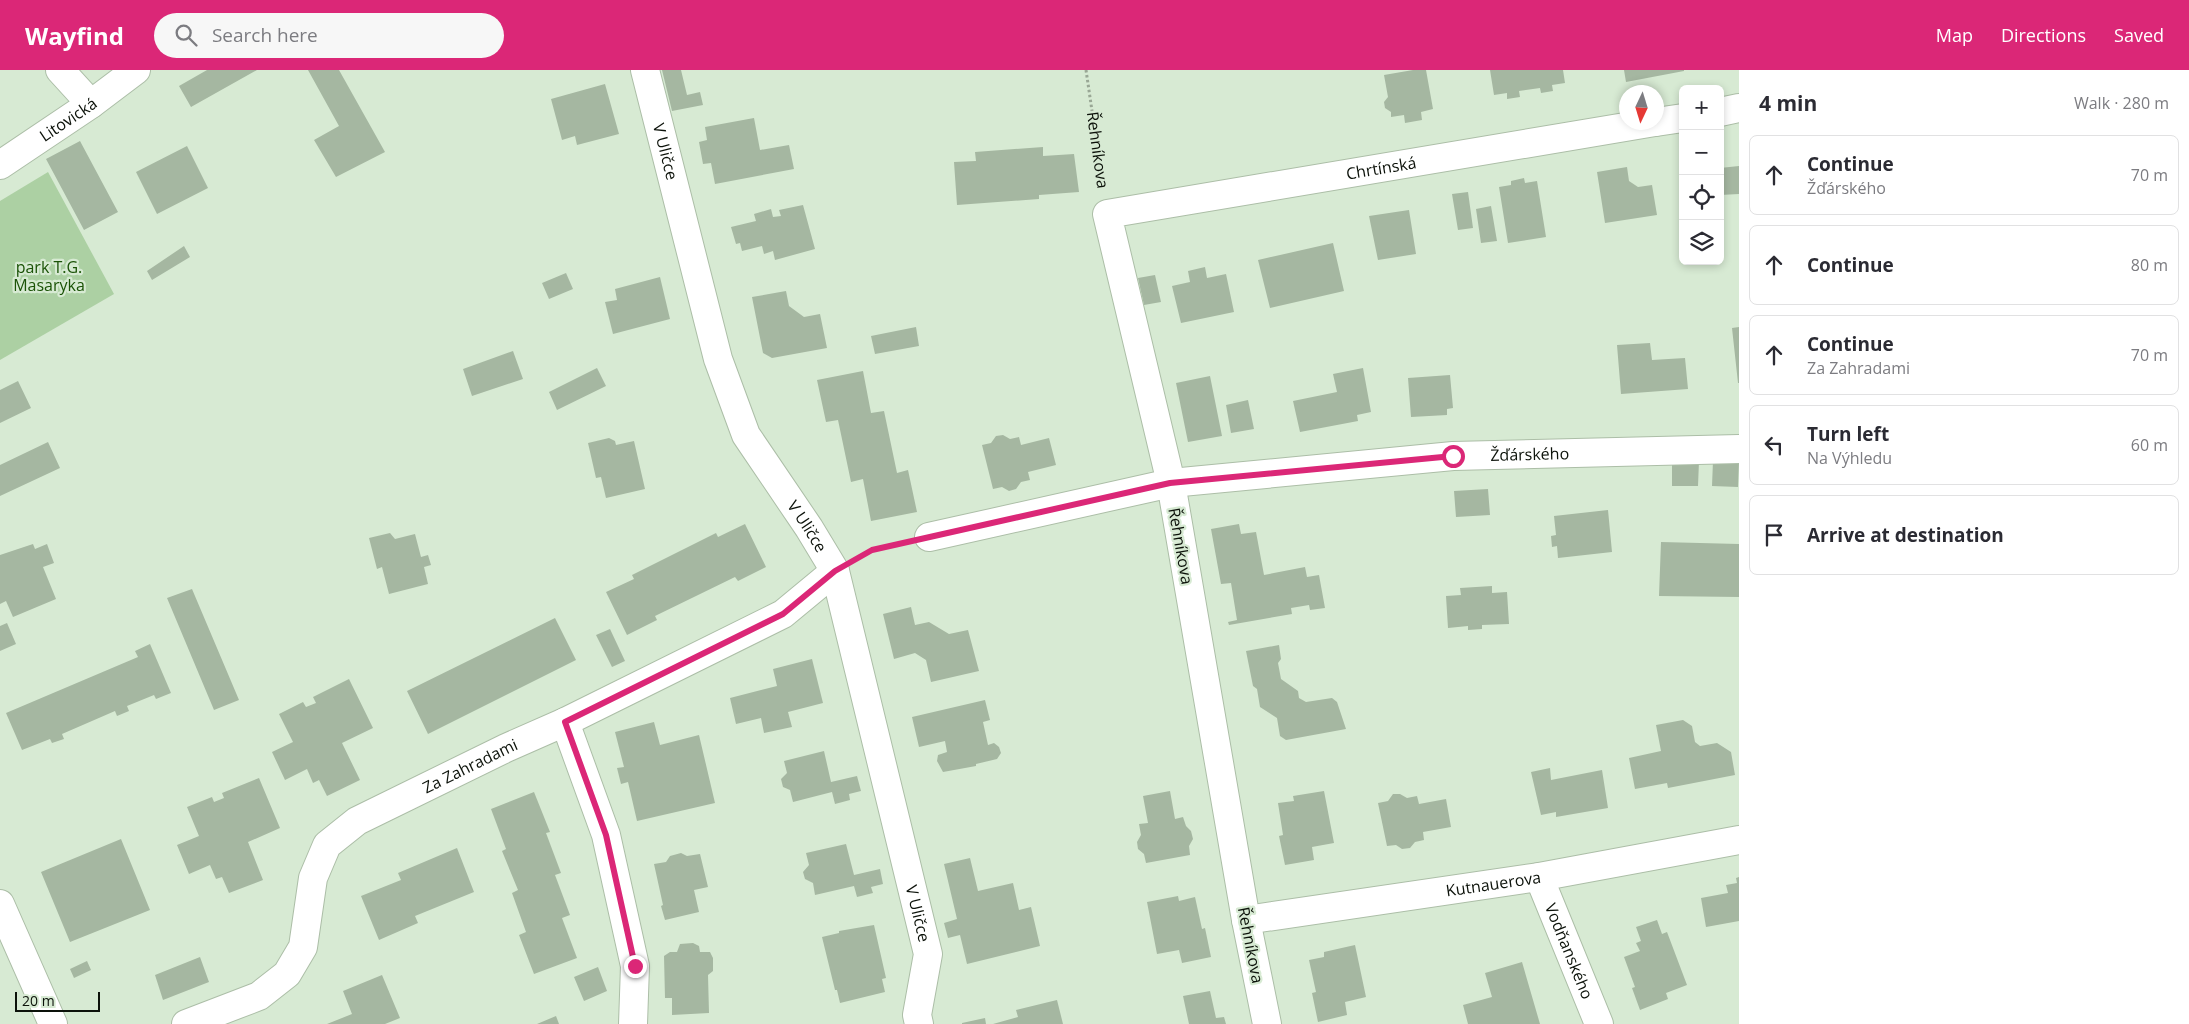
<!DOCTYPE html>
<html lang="en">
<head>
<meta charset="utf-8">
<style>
  body { margin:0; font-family:"Open Sans",sans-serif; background:#f7f7f7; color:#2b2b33 }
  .controls { position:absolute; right:15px; top:15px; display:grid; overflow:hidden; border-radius:8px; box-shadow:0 2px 8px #0003 }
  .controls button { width:45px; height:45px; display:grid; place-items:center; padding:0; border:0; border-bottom:1px solid #e1e1e2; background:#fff; color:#2b2b33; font:25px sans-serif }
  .compass { position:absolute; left:1619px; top:15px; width:45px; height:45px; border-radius:50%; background:#fff; box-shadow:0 2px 8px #0003; rotate:184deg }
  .scale { position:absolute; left:15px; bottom:12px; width:85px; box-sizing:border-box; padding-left:5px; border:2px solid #0c120a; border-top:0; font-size:14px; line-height:18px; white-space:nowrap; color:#0c120a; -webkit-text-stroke:4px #d7ead3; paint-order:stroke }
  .stop { position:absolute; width:15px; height:15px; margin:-11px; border:4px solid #db2777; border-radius:50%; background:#fff }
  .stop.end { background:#db2777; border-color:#fff; box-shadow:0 1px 5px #0008 }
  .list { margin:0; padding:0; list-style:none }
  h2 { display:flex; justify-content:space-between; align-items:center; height:65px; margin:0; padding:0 20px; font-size:21px }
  h2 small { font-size:16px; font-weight:400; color:#7c7c81 }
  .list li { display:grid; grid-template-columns:32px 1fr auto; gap:15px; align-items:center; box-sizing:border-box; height:80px; margin:0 10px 10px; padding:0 10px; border:1px solid #e1e1e2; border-radius:8px }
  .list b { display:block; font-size:19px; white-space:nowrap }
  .list p { margin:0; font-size:16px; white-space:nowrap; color:#7c7c81 }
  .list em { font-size:16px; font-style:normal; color:#7c7c81 }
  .icon { flex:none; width:28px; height:28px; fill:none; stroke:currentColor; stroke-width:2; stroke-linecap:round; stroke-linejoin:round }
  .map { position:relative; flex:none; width:1739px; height:954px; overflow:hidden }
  header { display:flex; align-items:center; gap:30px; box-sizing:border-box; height:70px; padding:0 25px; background:#db2777; color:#fff }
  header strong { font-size:24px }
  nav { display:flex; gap:28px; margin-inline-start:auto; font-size:18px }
  .search { width:350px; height:45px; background:#f7f7f7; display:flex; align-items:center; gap:12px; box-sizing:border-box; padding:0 18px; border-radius:28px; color:#7c7c81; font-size:19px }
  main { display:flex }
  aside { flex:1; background:#fff }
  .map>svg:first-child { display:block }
</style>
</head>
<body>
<header>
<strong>Wayfind</strong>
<div class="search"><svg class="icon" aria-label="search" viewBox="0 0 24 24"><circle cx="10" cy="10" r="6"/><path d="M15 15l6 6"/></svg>Search here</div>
<nav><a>Map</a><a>Directions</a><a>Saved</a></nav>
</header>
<main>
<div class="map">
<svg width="1739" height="954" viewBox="0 0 1739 954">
  <rect width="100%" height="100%" fill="#d7ead3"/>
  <path fill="#acd0a3" d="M48 102 114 224 0 290V131Z"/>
  <path fill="#a5b7a1" d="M207 0H257L191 37 179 16Z
    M308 0H339L385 82 336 107 314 70 339 56Z
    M662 0H681L687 25 700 22 703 35 672 41Z
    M1413 0H1426L1433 39 1421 42 1422 50 1405 53 1404 45 1391 47V42L1385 38 1384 32 1388 27 1384 5Z
    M1490 0H1563L1565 13 1552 15 1553 21 1541 23 1540 18 1519 21 1520 27 1507 29V23L1494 25Z
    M1624 0H1684V1L1626 12Z
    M605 14 619 64 577 75 575 66 562 70 551 29Z
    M754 48 760 80 789 75 794 99 715 114 711 93 703 94 699 72 707 70 705 57Z
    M80 71 118 142 84 160 46 89Z
    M187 76 208 118 157 144 136 102Z
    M1043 77V86L1074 84 1079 122 1039 125V129L957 135 954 92 976 91 975 82Z
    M1739 96V124L1720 125V98Z
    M1627 97 1629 111 1638 117 1652 115 1657 145 1605 153 1597 102Z
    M1524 108 1525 113 1537 111 1546 167 1508 173 1499 117 1511 115V111Z
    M1468 122 1473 158 1458 160 1452 124Z
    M803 135 815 179 775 190 773 181 764 184 762 176 742 181 740 173 736 174 731 157 756 151 754 144 771 139 773 147 781 146 779 140Z
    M1491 136 1497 171 1481 173 1476 139Z
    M1409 140 1416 184 1378 190 1369 146Z
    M1333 173 1344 221 1270 238 1258 190Z
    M184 176 190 187 152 210 147 201Z
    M1205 197 1207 208 1226 204 1234 242 1181 253 1172 216 1190 212 1188 201Z
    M566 203 573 219 549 229 542 213Z
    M1155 205 1161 232 1144 235 1138 208Z
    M660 207 670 249 613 264 605 232 617 230 615 219Z
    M786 221 789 236 804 247 820 244 827 278 772 288 763 283 752 227Z
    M916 257 919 276 875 284 871 266Z
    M1739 257V313H1738L1732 258Z
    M1650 273 1652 290 1685 288 1688 319 1621 324 1617 275Z
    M513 281 523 309 472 326 463 299Z
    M597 298 606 316 557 340 549 322Z
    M1363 298 1371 342 1357 345 1358 351 1300 362 1293 331 1337 322 1333 304Z
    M863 301 871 343 884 341 897 403 908 400 917 442 871 451 863 409 851 412 838 350 826 352 817 310Z
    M1450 305 1453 338 1447 339V345L1411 347 1408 308Z
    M1210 306 1222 366 1188 372 1176 313Z
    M18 311 31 338 0 353V320Z
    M1248 330 1254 359 1231 363 1226 335Z
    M1003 365 1010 369 1019 367 1021 375 1049 368 1056 395 1028 402 1030 410 1021 412 1016 419 1009 421 1002 417 993 419 982 375 991 373 996 366Z
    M609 368 615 371 616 375 634 371 645 419 606 428 601 407 596 408 588 373Z
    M48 372 60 398 0 426V395Z
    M1699 391 1698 416H1672V392Z
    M1713 391 1739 392 1738 417 1712 416Z
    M1488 419 1490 445 1456 447 1454 421Z
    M1608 440 1612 482 1558 488 1557 476 1552 477 1551 466 1556 465 1554 446Z
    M745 454 766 497 738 511 735 507 655 546 657 550 627 565 606 522 634 509 632 505 716 463 718 467Z
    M1239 454 1241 464 1256 462 1264 505 1305 497 1307 507 1319 505 1325 538 1310 540 1309 535 1291 538 1292 544 1229 555 1228 552 1237 550 1231 513 1221 514 1211 459Z
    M390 463 395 469 415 464 421 487 428 485 431 495 424 497 428 514 389 524 382 497 377 499 369 468Z
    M1661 472 1739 474V527L1659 526Z
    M33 474 35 479 47 474 54 493 43 497 56 529 13 547 6 531 0 534V485Z
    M1492 516V523L1507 522 1509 554 1482 555V559L1468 560V556L1448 558 1446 526 1461 525 1460 518Z
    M192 519 239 630 214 640 167 528Z
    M911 537 915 555 929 552 949 564 968 560 979 601 931 612 926 590 915 583 894 589 883 544Z
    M555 548 576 590 428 664 407 621Z
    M7 553 16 574 0 581V556Z
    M610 559 625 591 612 597 596 565Z
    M150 574 171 623 156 629 154 625 127 636 129 641 117 646 115 641 62 664 64 669 52 673 50 669 22 680 6 643 138 587 135 581Z
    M1279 575 1281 589 1278 593 1281 609 1298 621 1299 628 1306 632 1332 628 1337 632 1346 659 1286 670 1280 666 1277 648 1260 637 1257 619 1253 616 1246 581Z
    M812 589 823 633 788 642 792 657 764 663 761 648 736 654 730 628 777 616 773 599Z
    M349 609 373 658 342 673 360 710 327 726 319 710 313 713 307 699 285 710 272 682 293 672 279 644 303 632 306 637 316 633 313 627Z
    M985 630 990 650 983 652 988 675 994 673 999 677 1001 683 997 689 976 694V696L943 702 937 691 938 685 947 682 945 671 919 677 912 647Z
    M1683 650 1692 656 1695 672 1700 676 1717 673 1731 682 1735 705 1668 718 1667 713 1635 719 1629 688 1661 681 1656 655Z
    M654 652 660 675 699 665 715 733 637 751 628 712 621 714 617 698 624 697 615 662Z
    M824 681 831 712 857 706 861 721 849 724 850 730 835 734 832 722 793 732 790 720 783 717 781 709 787 703 784 691Z
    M1550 698 1551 710 1602 700 1608 738 1556 747V742L1541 745 1531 702Z
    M259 708 280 758 248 772 263 810 229 823 222 807 216 809 210 795 189 804 177 775 199 766 187 737 212 727 214 732 224 728 222 723Z
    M1170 721 1175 749 1183 747 1186 756 1191 761 1193 769 1189 776 1190 785 1146 793 1144 784 1138 779 1137 772 1141 765 1139 754 1148 753 1143 726Z
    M1324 721 1334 773 1312 777 1314 790 1285 795 1279 766 1283 765 1278 733 1294 731 1293 726Z
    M534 722 550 762 546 763 561 803 555 805 570 845 562 848 577 888 534 904 519 865 526 862 512 823 518 820 502 781 506 779 491 739Z
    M1393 724H1400L1407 728 1417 726 1419 734 1446 729 1451 757 1423 762 1424 770 1415 772 1410 778 1402 779 1396 775 1387 776 1378 733 1388 731Z
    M121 769 150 840 70 872 41 802Z
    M846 774 854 805 880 799 883 814 871 817 873 823 857 827 854 816 815 825 813 813 805 809 803 802 809 795 806 783Z
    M457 778 474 822 415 846 418 853 379 870 361 826 401 810 398 803Z
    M681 783 687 786 700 784 708 817 694 820 699 842 665 850 661 836 663 835 654 794 666 792 670 786Z
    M970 788 978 821 1013 813 1019 840 1031 837 1040 876 967 894 960 865 948 868 944 853 957 849 944 794Z
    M1739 807V851L1706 857 1701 828 1728 823 1726 815 1737 813 1736 808Z
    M1178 826 1179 831 1195 827 1202 859 1205 858 1211 887 1182 893 1179 880 1157 884 1147 832Z
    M1657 850 1662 864 1667 862 1687 915 1666 923 1668 929 1640 940 1632 918 1635 917 1624 887 1640 881 1636 873 1641 871 1636 857Z
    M874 855 886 908 882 909 885 922 840 933 837 920H835L822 867 839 863V861Z
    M693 873 699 876 700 882H710L713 888V901L708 905 709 943 672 945V928H665L664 886 670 882H677L680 874Z
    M1355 875 1366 927 1345 932 1347 945 1318 952 1312 923 1316 922 1309 890 1324 887V882Z
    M200 887 209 912 163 930 155 905Z
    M87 891 91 900 74 908 70 899Z
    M1522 892 1540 954H1468L1463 935 1492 927 1485 903Z
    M598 897 607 921 584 931 574 907Z
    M382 905 400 948 385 954H327L352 944 343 921Z
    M1210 921 1216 948 1224 947 1226 954H1189L1183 926Z
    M1057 930 1063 954H993L1018 947 1016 940Z
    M556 946 559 954H537Z
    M985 948 986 954H962V953Z"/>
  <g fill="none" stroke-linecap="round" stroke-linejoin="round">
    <g stroke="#acbea7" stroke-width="30">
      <g id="minor">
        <path d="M60 0 91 34"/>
        <path id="s1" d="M645 0 718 289 746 365 809 458 835 501 928 884 917 945 919 954"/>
        <path d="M1720 42 1739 38"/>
        <path d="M1656 52 1683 48"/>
        <path id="s2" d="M929 467 1171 413 1453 386 1739 379"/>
        <path d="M565 652 606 765 635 896 633 954"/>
        <path id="s3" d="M1539 807 1599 954"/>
        <path id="s4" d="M1246 850 1539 807 1739 770"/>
        <path id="s5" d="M186 954 259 926 287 904 303 877 313 808 327 775 357 751 506 678 565 652 783 544 835 501"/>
        <path id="s6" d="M1267 954 1246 850 1171 413 1107 144 1655 52"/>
      </g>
    </g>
    <g stroke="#acbea7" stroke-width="30">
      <g id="tertiary">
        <path id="s7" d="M0 95 91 34 136 0"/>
        <path d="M0 834 53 954"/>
      </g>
    </g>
    <path stroke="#99a795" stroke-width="3" stroke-dasharray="2.5 2.5" stroke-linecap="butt" d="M1086 0 1103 116
      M858 488 872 480 902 474"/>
    <use href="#minor" stroke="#fff" stroke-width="28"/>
    <use href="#tertiary" stroke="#fff" stroke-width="28"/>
  </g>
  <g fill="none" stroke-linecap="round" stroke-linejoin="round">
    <path stroke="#db2777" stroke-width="6" d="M635 896 606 765 565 652 783 544 835 501 872 480 1170 413 1453 386"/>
  </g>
  <g text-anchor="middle" stroke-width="4.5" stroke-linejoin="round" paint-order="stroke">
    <g font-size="16" fill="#0c120a" stroke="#d7ead3">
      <text dy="6" stroke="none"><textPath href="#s7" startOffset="82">Litovická</textPath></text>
      <text transform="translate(1098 80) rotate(82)" y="6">Řehníkova</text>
      <text dy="6" stroke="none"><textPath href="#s1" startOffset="84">V Uličce</textPath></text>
      <text dy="6" stroke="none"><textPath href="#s6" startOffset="1104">Chrtínská</textPath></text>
      <text dy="6" stroke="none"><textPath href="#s2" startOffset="608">Žďárského</textPath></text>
      <text dy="6" stroke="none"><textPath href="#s1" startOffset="489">V Uličce</textPath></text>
      <text transform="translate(1181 476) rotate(80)" y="6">Řehníkova</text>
      <text dy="6" stroke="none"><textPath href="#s5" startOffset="415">Za Zahradami</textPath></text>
      <text dy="6" stroke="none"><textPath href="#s4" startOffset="250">Kutnauerova</textPath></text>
      <text dy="6" stroke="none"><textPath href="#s1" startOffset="894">V Uličce</textPath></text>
      <text transform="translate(1251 875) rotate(79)" y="6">Řehníkova</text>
      <text dy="6" stroke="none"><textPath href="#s3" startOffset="80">Vodňanského</textPath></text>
    </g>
    <g font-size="16" fill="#1b5307" stroke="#d7ead3">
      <text x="49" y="203">park T.G.<tspan x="49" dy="18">Masaryka</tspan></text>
    </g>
  </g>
</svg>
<div class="controls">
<button>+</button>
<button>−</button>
<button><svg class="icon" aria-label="locate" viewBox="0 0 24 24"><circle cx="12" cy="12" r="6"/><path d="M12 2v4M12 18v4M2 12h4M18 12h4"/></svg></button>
<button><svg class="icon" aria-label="layers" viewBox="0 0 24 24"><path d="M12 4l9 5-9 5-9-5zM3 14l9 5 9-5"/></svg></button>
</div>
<svg class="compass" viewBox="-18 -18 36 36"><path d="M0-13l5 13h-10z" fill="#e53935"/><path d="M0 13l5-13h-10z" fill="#7c7c81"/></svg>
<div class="scale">20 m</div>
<div class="stop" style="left:1453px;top:386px"></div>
<div class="stop end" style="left:635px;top:896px"></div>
</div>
<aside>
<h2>4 min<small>Walk · 280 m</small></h2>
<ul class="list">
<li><svg class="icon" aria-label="ahead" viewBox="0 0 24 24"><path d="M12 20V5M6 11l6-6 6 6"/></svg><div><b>Continue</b><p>Žďárského</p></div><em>70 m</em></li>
<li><svg class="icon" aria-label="ahead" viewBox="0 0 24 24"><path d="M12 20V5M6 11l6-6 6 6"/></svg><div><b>Continue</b></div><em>80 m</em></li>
<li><svg class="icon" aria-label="ahead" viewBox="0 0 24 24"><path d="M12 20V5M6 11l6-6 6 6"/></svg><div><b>Continue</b><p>Za Zahradami</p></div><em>70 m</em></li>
<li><svg class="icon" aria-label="left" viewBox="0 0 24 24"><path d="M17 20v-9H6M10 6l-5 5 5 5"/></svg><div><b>Turn left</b><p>Na Výhledu</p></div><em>60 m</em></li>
<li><svg class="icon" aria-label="arrive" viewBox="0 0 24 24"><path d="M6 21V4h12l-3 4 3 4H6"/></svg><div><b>Arrive at destination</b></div></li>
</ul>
</aside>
</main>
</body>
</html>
